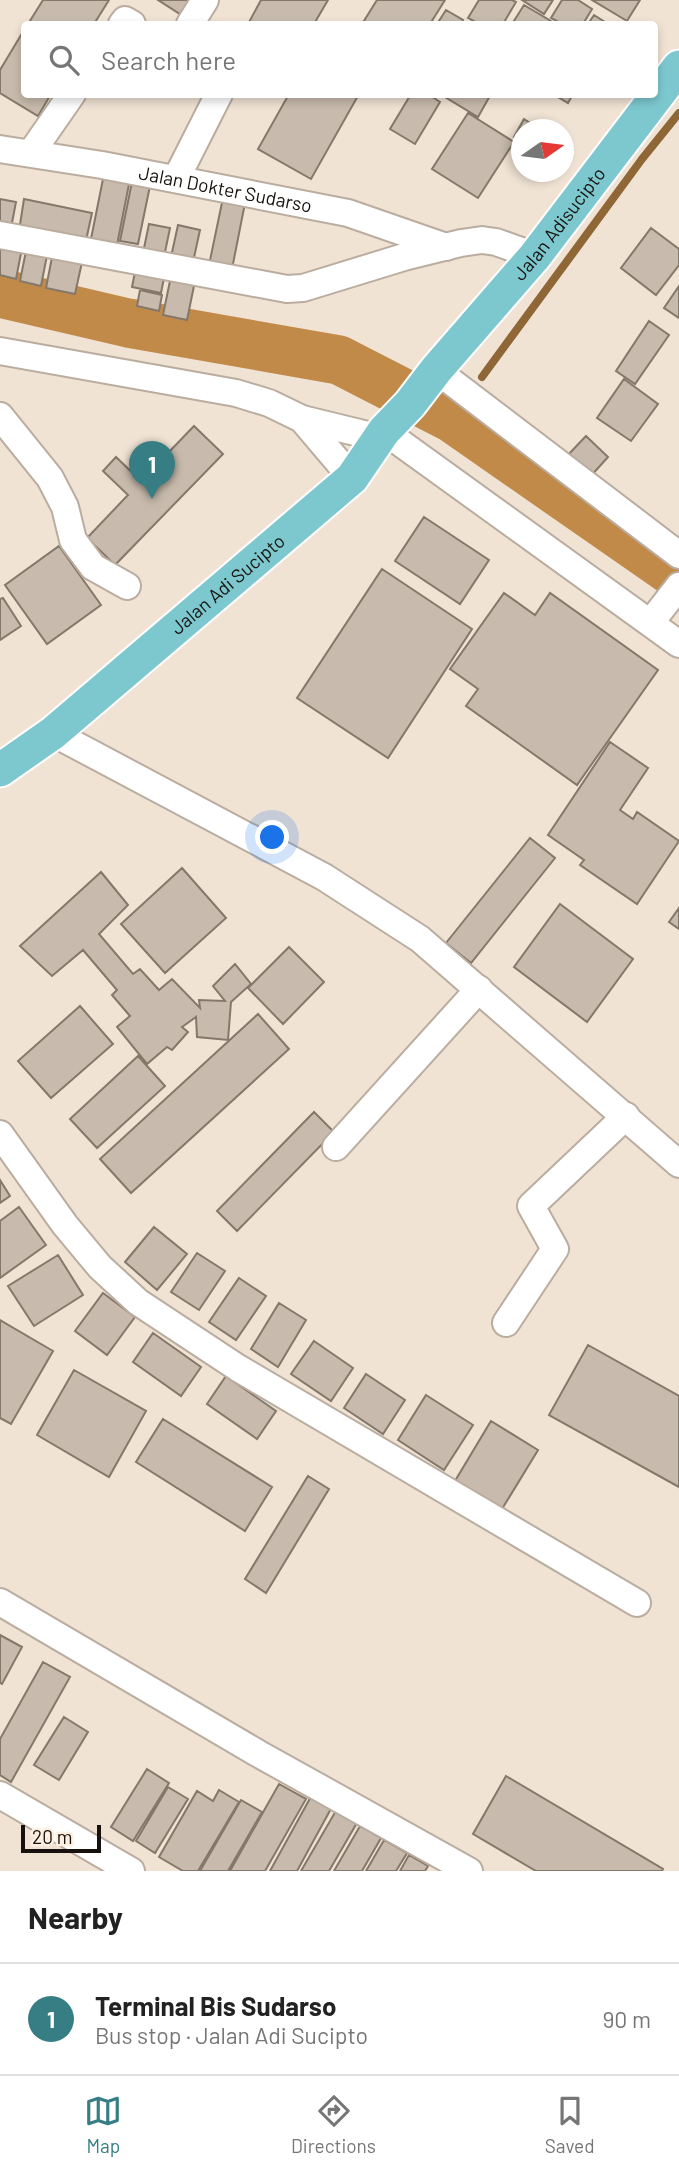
<!DOCTYPE html>
<html lang="en">
<head>
<meta charset="utf-8">
<style>
  body { margin:0; font-family:Barlow,sans-serif; background:#f2f2f2; color:#222 }
  .compass { position:absolute; left:511px; top:119px; width:63px; height:63px; border-radius:50%; background:#fff; box-shadow:0 4px 10px #0003; rotate:76deg }
  .scale { position:absolute; left:21px; bottom:18px; width:80px; box-sizing:border-box; padding-left:7px; border:4px solid #17120d; border-top:0; font-size:19px; line-height:24px; white-space:nowrap; color:#17120d; -webkit-text-stroke:5px #fef0e1; paint-order:stroke }
  .you { position:absolute; left:273px; top:838px; width:24px; height:24px; margin:-18px; border:5px solid #fff; border-radius:50%; background:#1a73e8; box-shadow:0 0 0 10px #1a73e833 }
  .badge { display:grid; place-items:center; width:46px; height:46px; border-radius:50%; background:#367e84; color:#fff; font-size:23px; font-weight:700 }
  .pin { position:absolute; translate:-50% -58px; filter:drop-shadow(0 2px 4px #0008) }
  .pin::after { content:''; position:absolute; top:37px; width:24px; height:21px; background:inherit; clip-path:polygon(0 0,100% 0,50% 100%) }
  .list { margin:0; padding:0; list-style:none }
  h2 { display:flex; justify-content:space-between; align-items:center; height:91px; margin:0; padding:0 28px; font-size:30px }
  h2 small { font-size:23px; font-weight:400; color:#767676 }
  .list li { display:grid; grid-template-columns:46px 1fr auto; gap:21px; align-items:center; box-sizing:border-box; height:112px; padding:0 28px; border-top:2px solid #e0e0e0 }
  .list b { display:block; font-size:26px; white-space:nowrap }
  .list p { margin:0; font-size:23px; white-space:nowrap; color:#767676 }
  .list em { font-size:23px; font-style:normal; color:#767676 }
  .icon { flex:none; width:38px; height:38px; fill:none; stroke:currentColor; stroke-width:2; stroke-linecap:round; stroke-linejoin:round }
  .map { position:relative; flex:none; width:679px; height:1871px; overflow:hidden }
  .search { position:absolute; background:#fff; box-shadow:0 4px 10px #0003; left:21px; right:21px; top:21px; height:77px; display:flex; align-items:center; gap:18px; box-sizing:border-box; padding:0 24px; border-radius:7px; color:#767676; font-size:26px }
  .sheet { height:203px; background:#fff }
  nav { display:flex; justify-content:space-around; align-items:center; box-sizing:border-box; height:98px; border-top:2px solid #e0e0e0; background:#fff; font-size:19px; color:#767676 }
  nav a { display:grid; justify-items:center; gap:4px }
  nav .on { color:#367e84 }
  .map>svg:first-child { display:block }
</style>
</head>
<body>
<div class="map">
<svg width="679" height="1871" viewBox="0 0 679 1871">
  <rect width="100%" height="100%" fill="#f0e3d4"/>
  <g fill="none" stroke-linecap="round" stroke-linejoin="round">
    <path stroke="#8f6636" stroke-width="8" d="M482 377 642 159 679 113
      M452 418 455 413"/>
    <path stroke="#c28a48" stroke-width="49" d="M0 293 128 323 339 360 452 418 679 576"/>
  </g>
  <path fill="#c8bbad" stroke="#84786b" stroke-width="2" d="M43 0H109L94 24H28Z
    M158 0H193L183 16Z
    M261 0H328L314 24H248Z
    M377 0H445L430 24H362Z
    M479 0H512L516 2 503 24H479L468 18Z
    M522 0H553L544 14Z
    M562 0H578L592 9 583 24H562L551 18Z
    M592 0H640L627 21Z
    M524 5 556 24H512Z
    M446 10 463 20 461 24H437Z
    M594 15 608 24H588Z
    M24 30V94H51L38 116 0 93V70Z
    M289 94H359L311 179 258 149Z
    M411 94H428L440 102 415 144 390 129Z
    M440 94H491L478 117Z
    M553 94H573L568 103Z
    M468 113 514 142 478 198 432 169Z
    M524 119 541 130H522V142L514 137Z
    M105 169 131 174 116 250 90 244Z
    M133 177 151 181 138 244 120 241Z
    M224 193 246 198 231 274 208 270Z
    M0 199 16 202 11 228 0 225Z
    M24 199 92 213 85 245 19 231Z
    M149 224 170 228 164 257 143 253Z
    M178 225 200 230 193 262 171 257Z
    M651 228 679 249V265L656 295 621 268Z
    M0 238 23 243 16 279 0 275Z
    M28 241 49 245 41 286 20 281Z
    M54 247 84 253 75 294 46 288Z
    M137 262 166 268 161 293 132 287Z
    M172 271 196 276 187 320 163 315Z
    M679 286V318L664 308Z
    M140 290 162 295 159 311 137 306Z
    M649 321 669 335 635 384 616 371Z
    M624 379 658 404 631 441 597 418Z
    M194 426 223 454 115 565 87 538 128 495 103 471 116 457 141 481Z
    M586 436 608 457 590 477 567 456Z
    M424 517 489 560 460 604 395 561Z
    M59 546 101 605 47 644 5 585Z
    M382 569 472 629 388 758 297 698Z
    M504 593 535 615 550 593 658 670 577 785 466 706 478 689 450 669Z
    M3 598 21 626 0 640V599Z
    M610 742 648 768 620 810 633 819 637 812 679 841 637 904 580 865 584 860 548 835Z
    M530 838 555 858 471 963 446 943Z
    M182 868 226 918 165 973 121 924Z
    M101 872 128 905 99 934 133 974 140 969 159 990 172 979 200 1008 199 1000 225 1001 213 986 235 964 251 984 231 1002 228 1040 197 1037 196 1017 182 1027 188 1032 172 1050 167 1047 147 1064 117 1027 130 1016 112 995 117 990 83 950 52 976 20 946Z
    M560 904 633 959 587 1022 514 967Z
    M679 908V929L669 922Z
    M289 947 324 982 283 1024 248 988Z
    M80 1006 113 1044 51 1098 18 1061Z
    M258 1014 289 1049 131 1193 100 1159Z
    M138 1056 165 1086 97 1148 70 1119Z
    M314 1112 334 1132 237 1231 217 1211Z
    M0 1180 10 1196 0 1203Z
    M19 1207 46 1245 0 1278V1221Z
    M154 1227 187 1254 157 1290 125 1262Z
    M197 1253 225 1271 199 1310 171 1292Z
    M58 1255 83 1295 34 1326 8 1286Z
    M239 1278 266 1296 236 1340 209 1322Z
    M103 1293 135 1317 107 1355 75 1331Z
    M279 1303 306 1320 278 1367 251 1349Z
    M0 1320 53 1351 11 1424 0 1418Z
    M153 1333 201 1367 181 1396 133 1362Z
    M314 1341 353 1368 331 1401 291 1374Z
    M588 1345 679 1396V1487L549 1415Z
    M74 1370 146 1411 109 1477 37 1435Z
    M366 1374 405 1400 383 1434 344 1408Z
    M226 1376 276 1411 257 1439 207 1404Z
    M426 1395 473 1425 444 1470 398 1440Z
    M163 1419 272 1487 245 1531 136 1462Z
    M491 1421 538 1450 499 1514 452 1486Z
    M308 1476 329 1489 266 1593 245 1579Z
    M0 1635 22 1647 2 1684 0 1683Z
    M43 1662 70 1677 11 1782 0 1775V1739Z
    M64 1717 88 1732 59 1780 34 1765Z
    M147 1769 169 1783 133 1841 111 1827Z
    M506 1776 663 1869 662 1871H536L473 1834Z
    M279 1784 306 1799 265 1871H230Z
    M168 1787 188 1799 155 1853 136 1841Z
    M219 1790 239 1802 198 1871H183L159 1857 197 1791 213 1801Z
    M313 1793 333 1805 297 1871H270Z
    M241 1800 262 1812 228 1871H200Z
    M337 1809 358 1821 329 1871H301Z
    M360 1826 381 1838 362 1871H334Z
    M384 1840 407 1853 396 1871H366Z
    M409 1855 428 1866 425 1871H400Z"/>
  <g fill="none" stroke-linecap="round" stroke-linejoin="round">
    <g stroke="#baada0" stroke-width="30">
      <g id="minor">
        <path d="M122 24 125 20 132 24"/>
        <path d="M190 24 205 0"/>
        <path id="s1" d="M0 149 102 165 348 213 446 247"/>
        <path d="M31 153 72 94"/>
        <path d="M176 179 219 94"/>
        <path d="M0 235 287 289 303 288 404 257 461 243 482 240 496 242 535 256"/>
        <path d="M0 351 236 393 269 403 302 419 380 438"/>
        <path d="M436 370 679 555"/>
        <path d="M0 416 50 478 65 507 73 540 93 567 127 586"/>
        <path d="M302 419 352 478"/>
        <path d="M384 431 679 644"/>
        <path d="M651 622 679 586"/>
        <path d="M53 733 324 877 420 939 679 1164"/>
        <path d="M0 1134 65 1225 100 1267 138 1302 238 1368 637 1603"/>
        <path d="M336 1147 479 989"/>
        <path d="M506 1323 555 1249 531 1206 626 1116"/>
        <path d="M0 1602 259 1754 469 1871"/>
        <path d="M0 1795 131 1871"/>
      </g>
    </g>
    <g stroke="#fff" stroke-width="37">
      <g id="major">
        <path id="s2" d="M0 770 53 733 352 478 384 431 410 404 436 370 535 256 679 67"/>
      </g>
    </g>
    <use href="#minor" stroke="#fff" stroke-width="26"/>
    <use href="#major" stroke="#7dc8cf" stroke-width="33"/>
  </g>
  <g text-anchor="middle" stroke-width="5" stroke-linejoin="round" paint-order="stroke">
    <g font-size="19" fill="#17120d" stroke="#fef0e1">
      <text dy="7" stroke="none"><textPath href="#s1" startOffset="229">Jalan Dokter Sudarso</textPath></text>
      <text dy="7" stroke="none"><textPath href="#s2" startOffset="786">Jalan Adisucipto</textPath></text>
      <text dy="7" stroke="none"><textPath href="#s2" startOffset="294">Jalan Adi Sucipto</textPath></text>
    </g>
  </g>
</svg>
<svg class="compass" viewBox="-18 -18 36 36"><path d="M0-13l5 13h-10z" fill="#e53935"/><path d="M0 13l5-13h-10z" fill="#767676"/></svg>
<div class="scale">20 m</div>
<div class="you"></div>
<div class="pin badge" style="left:152px;top:499px">1</div>
<div class="search"><svg class="icon" aria-label="search" viewBox="0 0 24 24"><circle cx="10" cy="10" r="6"/><path d="M15 15l6 6"/></svg>Search here</div>
</div>
<section class="sheet">
<h2>Nearby<small></small></h2>
<ul class="list">
<li><span class="badge">1</span><div><b>Terminal Bis Sudarso</b><p>Bus stop · Jalan Adi Sucipto</p></div><em>90 m</em></li>
</ul>
</section>
<nav>
<a class="on"><svg class="icon" aria-label="map" viewBox="0 0 24 24"><path d="M3 6l6-2 6 2 6-2v14l-6 2-6-2-6 2zM9 4v14M15 6v14"/></svg>Map</a>
<a><svg class="icon" aria-label="directions" viewBox="0 0 24 24"><path d="M12 3l9 9-9 9-9-9zM9 14v-3h6M13 9l2 2-2 2"/></svg>Directions</a>
<a><svg class="icon" aria-label="saved" viewBox="0 0 24 24"><path d="M7 4h10v16l-5-4-5 4z"/></svg>Saved</a>
</nav>
</body>
</html>
